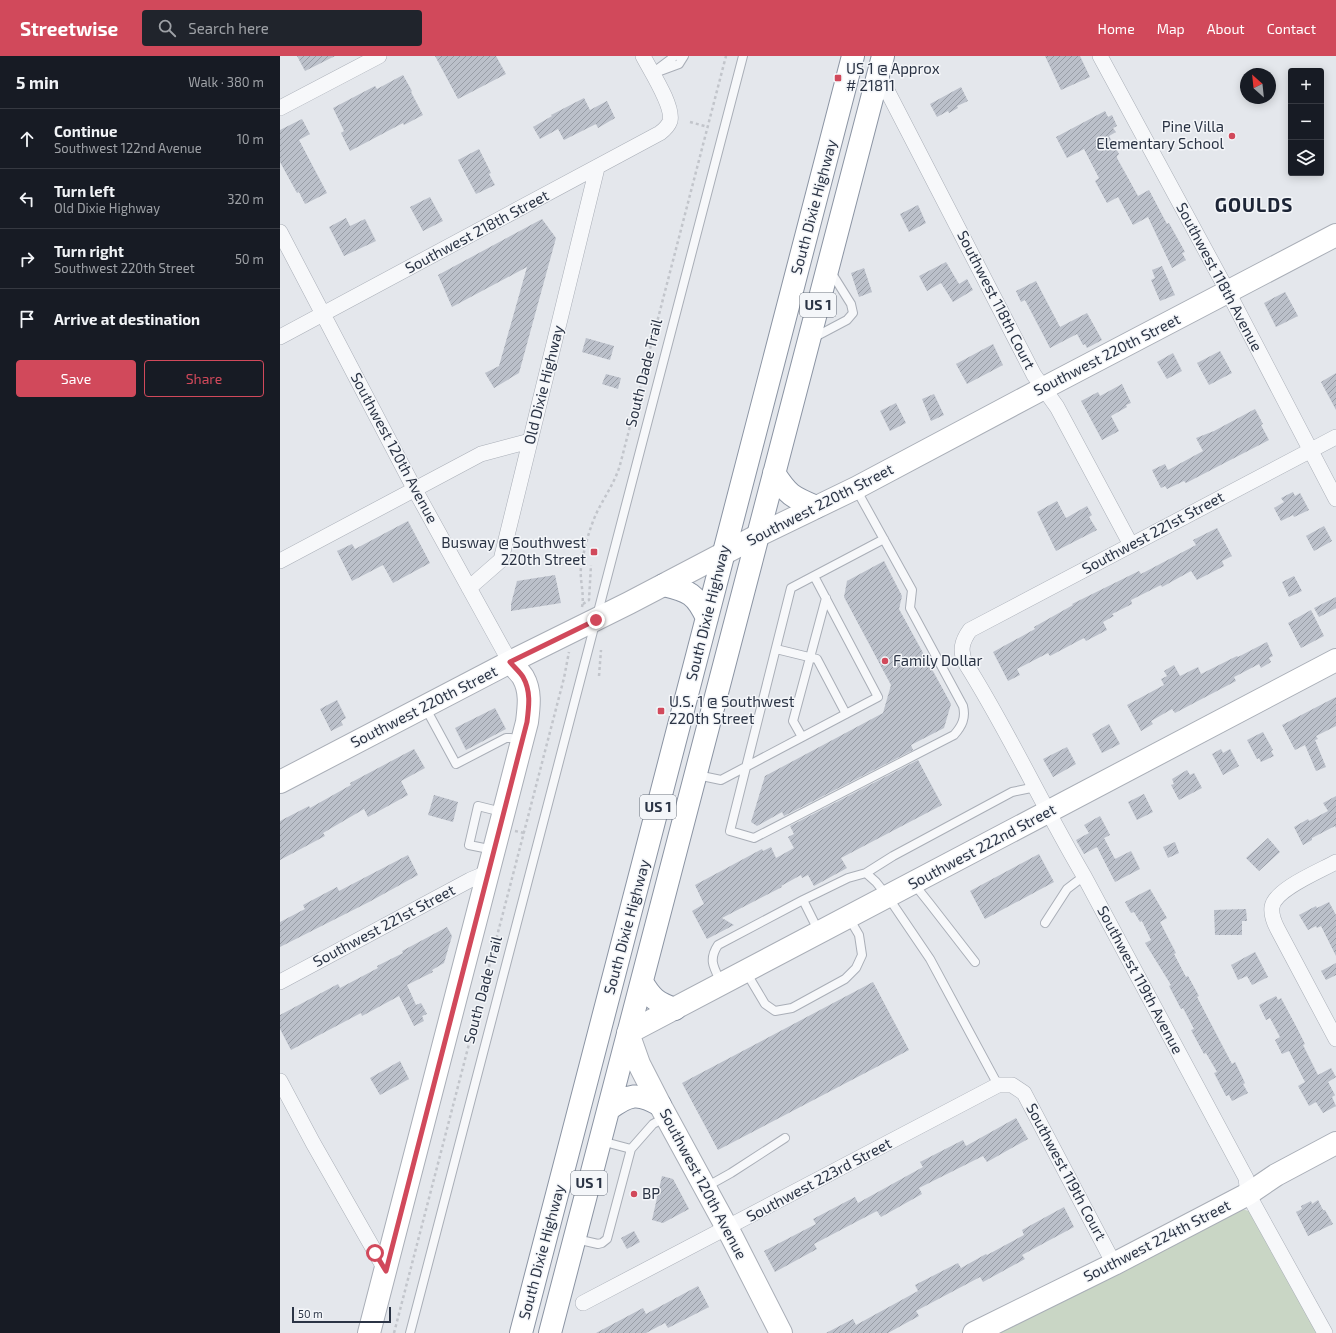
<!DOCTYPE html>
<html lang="en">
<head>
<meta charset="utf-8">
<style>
  body { margin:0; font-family:"Exo 2",sans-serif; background:#20242c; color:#f1f3f6 }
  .controls { position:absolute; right:12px; top:12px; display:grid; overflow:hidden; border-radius:4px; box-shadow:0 2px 10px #0003 }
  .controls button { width:36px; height:36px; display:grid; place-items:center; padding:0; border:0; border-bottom:1px solid #363941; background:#171b24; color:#f1f3f6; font:20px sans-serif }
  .compass { position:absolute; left:960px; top:12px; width:36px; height:36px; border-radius:50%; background:#171b24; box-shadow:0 2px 10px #0003; rotate:333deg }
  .scale { position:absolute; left:12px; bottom:10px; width:99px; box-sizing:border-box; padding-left:4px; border:2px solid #2b3445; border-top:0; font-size:11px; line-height:14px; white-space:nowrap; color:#2b3445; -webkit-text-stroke:3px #f4f6f9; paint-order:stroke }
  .stop { position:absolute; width:12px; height:12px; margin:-9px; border:3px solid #d1495b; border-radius:50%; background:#fff }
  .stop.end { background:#d1495b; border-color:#fff; box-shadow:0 1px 4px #0008 }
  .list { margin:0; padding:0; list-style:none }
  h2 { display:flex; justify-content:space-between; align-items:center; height:52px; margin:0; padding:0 16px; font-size:17px }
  h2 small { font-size:13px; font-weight:400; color:#9ea1a6 }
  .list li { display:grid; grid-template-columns:26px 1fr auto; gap:12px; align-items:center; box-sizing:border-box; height:60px; padding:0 16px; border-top:1px solid #363941 }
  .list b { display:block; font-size:15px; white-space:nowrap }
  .list p { margin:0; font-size:13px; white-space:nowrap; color:#9ea1a6 }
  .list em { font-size:13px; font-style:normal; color:#9ea1a6 }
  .actions { display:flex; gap:8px; padding:12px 16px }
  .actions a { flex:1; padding:9px 0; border:1px solid #d1495b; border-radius:4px; text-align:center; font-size:14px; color:#d1495b }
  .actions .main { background:#d1495b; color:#fff }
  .icon { flex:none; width:22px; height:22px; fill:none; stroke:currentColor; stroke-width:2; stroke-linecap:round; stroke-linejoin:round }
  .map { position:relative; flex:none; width:1056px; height:1277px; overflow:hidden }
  header { display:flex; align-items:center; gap:24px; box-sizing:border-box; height:56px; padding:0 20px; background:#d1495b; color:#fff }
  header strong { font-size:19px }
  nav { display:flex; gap:22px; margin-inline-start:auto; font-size:14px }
  .search { width:280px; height:36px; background:#20242c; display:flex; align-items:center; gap:10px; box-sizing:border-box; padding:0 14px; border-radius:4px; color:#9ea1a6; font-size:15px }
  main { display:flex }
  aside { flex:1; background:#171b24 }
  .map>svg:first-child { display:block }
</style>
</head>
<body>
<header>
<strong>Streetwise</strong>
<div class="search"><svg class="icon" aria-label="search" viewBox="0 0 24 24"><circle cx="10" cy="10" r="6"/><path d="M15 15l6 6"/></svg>Search here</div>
<nav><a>Home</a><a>Map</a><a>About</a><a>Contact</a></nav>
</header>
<main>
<aside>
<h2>5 min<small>Walk · 380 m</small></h2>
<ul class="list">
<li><svg class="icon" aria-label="ahead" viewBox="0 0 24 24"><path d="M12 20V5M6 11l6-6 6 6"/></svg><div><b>Continue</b><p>Southwest 122nd Avenue</p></div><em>10 m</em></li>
<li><svg class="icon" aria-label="left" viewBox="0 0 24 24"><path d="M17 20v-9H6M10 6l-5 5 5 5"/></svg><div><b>Turn left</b><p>Old Dixie Highway</p></div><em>320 m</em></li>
<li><svg class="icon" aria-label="right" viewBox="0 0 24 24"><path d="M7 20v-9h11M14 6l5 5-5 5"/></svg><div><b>Turn right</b><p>Southwest 220th Street</p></div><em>50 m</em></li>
<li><svg class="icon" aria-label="arrive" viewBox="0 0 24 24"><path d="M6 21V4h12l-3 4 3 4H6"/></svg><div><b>Arrive at destination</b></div></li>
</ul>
<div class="actions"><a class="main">Save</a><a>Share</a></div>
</aside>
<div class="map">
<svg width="1056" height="1277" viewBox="0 0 1056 1277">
  <defs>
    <pattern id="building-hatch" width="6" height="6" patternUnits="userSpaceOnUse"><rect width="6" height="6" fill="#bbc0ca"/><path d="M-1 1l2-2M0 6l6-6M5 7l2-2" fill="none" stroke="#989da6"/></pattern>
  </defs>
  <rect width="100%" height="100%" fill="#e4e7ec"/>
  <path fill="#c9d6c5" d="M957 1152 969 1155 1037 1277H720L939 1160Z"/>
  <path fill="url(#building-hatch)" d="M17 0H55L25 15Z
    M155 0H216L226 18 178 43Z
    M765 0H800L810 21 781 34Z
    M123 19 132 35 131 36 143 59 124 69 123 67 70 95 61 77 64 75 53 52 95 30 97 33Z
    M681 31 688 45 677 50 678 52 669 57 668 55 657 61 650 48Z
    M304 42 310 54 327 45 335 62 318 72 316 68 284 84 278 73 260 83 253 71 272 60 271 59Z
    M825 55 828 61 832 59 837 70 833 72 836 76 829 80 839 98 837 100V102L858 140 869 134 887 168 889 167 905 196 902 197 906 204 892 212 868 161 853 169 838 141 827 147 815 125 819 122 804 93 787 102 776 81Z
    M22 63 30 78 19 84 47 137 25 148 19 136 17 137 0 106V74Z
    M199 93 211 117 209 118 215 129 196 138 178 104Z
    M150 141 163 165 143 175 130 151Z
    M638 149 646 167 629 176 620 158Z
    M66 162 70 170 85 163 96 185 64 200 49 171Z
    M262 163 276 182 239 317 214 332 205 317 219 310 247 211 172 251 158 219Z
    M666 206 679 228 687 223 693 234 673 246 661 227 647 235 639 220Z
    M882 210 895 239 880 245 871 224 875 222 872 214Z
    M584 212 592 236 579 241 571 217Z
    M756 225 780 271 807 257 822 284 807 292 805 288 803 289 797 278 770 292 745 244 741 246 736 235Z
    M1005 236 1018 260 996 271 984 247Z
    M306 282 334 290 330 304 302 296Z
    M713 288 723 309 687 328 676 308Z
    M940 295 952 317 929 329 917 307Z
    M893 297 902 315 887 323 877 306Z
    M1056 317V354L1041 326Z
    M326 318 341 322 338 333 322 328Z
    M842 328 851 347 846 349 847 351 831 360 839 375 822 384 801 345 818 336 820 340Z
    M654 338 664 359 651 365 642 343Z
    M616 347 626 367 610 375 600 355Z
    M975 353 983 368 981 369 989 384 906 427 904 425 887 433 885 430 881 432 872 414 885 408 888 414 923 395 916 382 934 375Z
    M1013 436 1015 440 1020 437 1029 454 1014 461 1013 459 1001 465 994 452 1004 446 1001 442Z
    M777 445 786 462 807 450 812 459 809 461 817 474 776 495 757 456Z
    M128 465 150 507 113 527 103 509 72 525 57 495 72 488 75 493Z
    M1044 470 1052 485 1034 495 1026 480Z
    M937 472 952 500 942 505 944 510 917 524 911 515 882 531 881 529 851 544 852 548 832 558 834 560 823 566 827 574 806 585 804 582 770 600 768 597 737 613 740 619 728 625 713 596 755 573 754 571 793 549 792 548 859 515 861 518 916 489 913 484Z
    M604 505 622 540 619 553 671 648 664 672 631 689 633 694 504 760 502 756 477 770 471 766 485 720 603 657 611 629 564 541 567 525Z
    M275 519 281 547 231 555V548L237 525Z
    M1014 520 1022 535 1009 541 1002 526Z
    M1056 541V552L1039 561 1034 552Z
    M1031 554 1044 580 1021 592 1008 567Z
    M987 586 993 600 989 602 991 606 981 612 979 608 960 618 954 621 956 625 895 657 892 653 871 665 873 668 861 675 847 649 884 629 881 623 887 620 884 615 894 609 900 620 918 611 921 618 957 600 958 601Z
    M1056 641V670L1036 680 1038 683 1035 684 1046 711 1036 715 1025 689 1015 694 1002 669Z
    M57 644 66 662 61 665 63 669 51 675 40 653Z
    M215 652 226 673 186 694 175 672Z
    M829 668 840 688 822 697 812 678Z
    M983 676 993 694 991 695 994 700 981 706 979 702 977 703 967 684Z
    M787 691 796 708 773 721 763 703Z
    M134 693 145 712 121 725 128 739 88 761 84 753 43 777 45 780 0 804V765L29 750 30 752 71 729 70 727Z
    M941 693 943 697 950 693 959 710 943 719 932 698Z
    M638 704 662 749 561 802 567 812 534 830 528 819 522 822 521 819 501 830 502 831 442 862 454 869 427 883 412 855 424 848 415 829 482 793 483 795 491 791 496 802 514 792 508 781 514 778 510 770Z
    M907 714 910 719 914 717 922 732 899 744 891 729 894 728 892 723Z
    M864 738 873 756 857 764 848 746Z
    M154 739 178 746 173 766 148 759Z
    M1056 740V772L1055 770 1032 782V784L1023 789 1014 771 1028 763 1029 765 1048 755 1043 747Z
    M820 760 830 779 824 782 835 803 851 795 860 813 835 826 817 791 804 798 796 784 809 777 804 769Z
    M988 782 1000 796 979 815 966 802Z
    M895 786 899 797 888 802 883 791Z
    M759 798 774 826 705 863 690 835Z
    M128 799 138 819 89 846 0 891V866L25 853 23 849 57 831 59 835Z
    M870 833 887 862 880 866 896 897 894 898 906 921 908 920 919 940 917 941 952 1008 955 1006 965 1027 963 1028 968 1037 952 1045 949 1039 946 1040 934 1017 937 1016 926 997 924 998 911 974 914 973 903 952 901 953 889 930 891 929 865 887 871 884 862 865 860 866 854 856 851 857 845 846Z
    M1049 846 1056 859V900L1041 870 1037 872 1036 870 1028 874 1019 859 1036 850 1037 852Z
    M966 853 967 865H962V879H935L934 854Z
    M167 871 172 880 164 907 152 914 153 916 127 929 136 949 141 947 147 958 142 960 144 965 134 970 119 940 82 960 81 957 11 994 0 973V959L58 928 60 932 98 912 97 910 123 897 122 895Z
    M975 896 988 921 972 929 967 920 958 924 951 909Z
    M1056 907V919L1046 924 1041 915Z
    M593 926 629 994 438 1094 402 1027Z
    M996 940 998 944 1001 942 1017 972 1025 988 1023 989 1038 1019 1051 1012 1056 1021 1048 1026 1055 1039 1052 1041 1056 1050 1043 1057 1036 1046 1029 1050 1018 1030 1025 1026 1009 995 1002 998 995 984 1000 981 990 962 986 964 979 949Z
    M120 1005 129 1023 100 1039 90 1022Z
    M736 1062 748 1083 707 1106 703 1100 639 1132 642 1138 601 1161 597 1155 534 1188 537 1193 495 1216 484 1195 536 1168 533 1163 575 1141 578 1147 643 1111 640 1106 683 1084 686 1090Z
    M382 1120 393 1123 409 1153 383 1167 372 1164Z
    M1038 1144 1043 1154H1045L1053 1168 1028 1180 1016 1156 1022 1153 1021 1150 1031 1145 1032 1148Z
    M784 1151 794 1171 742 1199 745 1203 703 1226 700 1221 636 1255 639 1260 608 1277H546L573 1263 576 1269 638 1235 635 1229 678 1207 681 1212 706 1198 707 1199 744 1179 742 1174Z
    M354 1175 360 1186 347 1193 341 1182Z
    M418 1230 429 1251 388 1272 385 1267 366 1277H316L363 1252 366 1258Z"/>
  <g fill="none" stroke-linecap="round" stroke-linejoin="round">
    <g stroke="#a9aeb7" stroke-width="10">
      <path id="lane" d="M375 15 395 0
        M372 18 399 8 404 0
        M533 282 567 264 573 257 571 248 551 216
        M576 433 632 534 630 552 683 650C686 662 682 670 674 679L474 782 450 775 511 532 604 483
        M496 593 537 603 566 658
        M145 651 176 708 226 682H231L242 685
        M522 681 513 665 546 542
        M417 719 441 724 598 641 534 520
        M214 794 189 789 198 750 222 756
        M586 817 613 800 732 736 756 731
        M634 828 650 848 695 906
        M523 844 568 822 586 817 596 826 608 841 650 903 718 1029
        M765 867 787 833 804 820
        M466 916 485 948 495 955 512 952 565 923 576 912 582 899 579 879 569 862
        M441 926C434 912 428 904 438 889L523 844 539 876
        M321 1085 351 1093
        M426 1131 451 1117 505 1082
        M296 1183 318 1188 322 1187 327 1183 351 1093 373 1068 386 1061
        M130 1277 463 0"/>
    </g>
    <g stroke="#a9aeb7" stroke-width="16">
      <path id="street" d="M820 0 948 236 1056 443
        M598 17 754 319 777 351 851 489
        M0 52 99 0
        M0 176 135 434 230 606
        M0 281 380 77C384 74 388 71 390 65 394 50 370 14 363 0
        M0 505 201 398 250 385
        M189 532 221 504 317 112
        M1056 806C1040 815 995 833 992 851 991 858 994 866 997 872L1056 983
        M0 926 190 824 209 816
        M0 1025 33 1087 106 1215
        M303 1247 718 1029H732L744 1037 834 1208
        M1045 1277 968 1138 966 1122 804 820C763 751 729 676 686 608 679 595 682 585 690 574L1056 381"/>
    </g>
    <g stroke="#a9aeb7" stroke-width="24">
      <path id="secondary" d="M0 726 230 606 349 547 477 480 576 432 764 332 1056 179
        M89 1277 247 666C249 650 251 635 243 621 240 616 234 611 230 606
        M501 1277 452 1181 380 1049 359 1008 348 977 1056 604
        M694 1277 834 1208 968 1138 996 1119 1056 1087"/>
    </g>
    <g stroke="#8b94a3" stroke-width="24">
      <path id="highway" d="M494 417C508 439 512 441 536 451
        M384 529C409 535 416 538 427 562
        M362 926C371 942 377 947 395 953
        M329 1053C349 1038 358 1036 380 1049
        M241 1277 573 0
        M270 1277 603 0"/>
    </g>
    <path stroke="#c2c5cb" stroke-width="2.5" stroke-dasharray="3 3" stroke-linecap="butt" d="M410 66 428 71
      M303 548 309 544 311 509
      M302 551C305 536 298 521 302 506 305 489 310 471 317 456 325 440 335 426 340 409L446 0
      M319 620 321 594
      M235 775 244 777
      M114 1277 284 622 289 596"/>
    <use href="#lane" stroke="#f7f8fa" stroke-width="8"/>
    <use href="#street" stroke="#f7f8fa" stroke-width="15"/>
    <use href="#secondary" stroke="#fff" stroke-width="22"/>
    <use href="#highway" stroke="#fff" stroke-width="22"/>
  </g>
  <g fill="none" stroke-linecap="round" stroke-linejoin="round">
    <path stroke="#d1495b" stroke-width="5" d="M95 1197 106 1215 247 666C249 650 251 635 243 621 240 616 234 611 230 606L316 564"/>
  </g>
  <g fill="#d1495b" stroke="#f4f6f9" stroke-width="1.5">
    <rect x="554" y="18" width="8" height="8" rx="2"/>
    <circle cx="952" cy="80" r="4"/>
    <rect x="310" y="492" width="8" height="8" rx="2"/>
    <circle cx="605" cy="605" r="4"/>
    <rect x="377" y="651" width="8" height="8" rx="2"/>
    <circle cx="354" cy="1138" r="4"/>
  </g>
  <g text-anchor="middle" stroke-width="3" stroke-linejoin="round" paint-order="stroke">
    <g fill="#f4f6f9" stroke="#676e7b" stroke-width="1">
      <rect x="520" y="237" width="36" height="24" rx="3"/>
      <rect x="360" y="739" width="36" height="24" rx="3"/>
      <rect x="291" y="1115" width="36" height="24" rx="3"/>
    </g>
    <g font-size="14" font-weight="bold" fill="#2b3445">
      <text x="538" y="254">US 1</text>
      <text x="378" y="756">US 1</text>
      <text x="309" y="1132">US 1</text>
    </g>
    <g font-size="15" fill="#2b3445" stroke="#f4f6f9" text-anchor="start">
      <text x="566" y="18">US 1 @ Approx<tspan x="566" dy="17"># 21811</tspan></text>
      <text x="944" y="76" text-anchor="end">Pine Villa<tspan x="944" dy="17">Elementary School</tspan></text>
      <text x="306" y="492" text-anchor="end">Busway @ Southwest<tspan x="306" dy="17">220th Street</tspan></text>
      <text x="613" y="610">Family Dollar</text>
      <text x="389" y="651">U.S. 1 @ Southwest<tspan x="389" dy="17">220th Street</tspan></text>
      <text x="362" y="1143">BP</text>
    </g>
    <g font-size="15" fill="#2b3445" stroke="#f4f6f9">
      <text transform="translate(534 151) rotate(-75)" y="5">South Dixie Highway</text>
      <text transform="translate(197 176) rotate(-28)" y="5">Southwest 218th Street</text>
      <text transform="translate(939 221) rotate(62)" y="5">Southwest 118th Avenue</text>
      <text transform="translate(716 244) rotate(63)" y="5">Southwest 118th Court</text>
      <text transform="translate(827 299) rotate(-27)" y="5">Southwest 220th Street</text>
      <text transform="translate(364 317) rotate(-76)" y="5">South Dade Trail</text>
      <text transform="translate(264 329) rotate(-76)" y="5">Old Dixie Highway</text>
      <text transform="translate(114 392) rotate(62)" y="5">Southwest 120th Avenue</text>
      <text transform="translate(540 449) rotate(-27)" y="5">Southwest 220th Street</text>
      <text transform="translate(873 477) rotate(-28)" y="5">Southwest 221st Street</text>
      <text transform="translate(428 557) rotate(-76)" y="5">South Dixie Highway</text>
      <text transform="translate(144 651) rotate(-27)" y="5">Southwest 220th Street</text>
      <text transform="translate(702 791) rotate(-28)" y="5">Southwest 222nd Street</text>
      <text transform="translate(104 870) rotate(-28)" y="5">Southwest 221st Street</text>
      <text transform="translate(347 871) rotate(-75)" y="5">South Dixie Highway</text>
      <text transform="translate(860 924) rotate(62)" y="5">Southwest 119th Avenue</text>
      <text transform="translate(203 934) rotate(-75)" y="5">South Dade Trail</text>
      <text transform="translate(786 1116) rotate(62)" y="5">Southwest 119th Court</text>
      <text transform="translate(539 1124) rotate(-28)" y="5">Southwest 223rd Street</text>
      <text transform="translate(423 1128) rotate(62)" y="5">Southwest 120th Avenue</text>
      <text transform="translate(877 1185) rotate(-27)" y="5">Southwest 224th Street</text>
      <text transform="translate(262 1196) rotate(-75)" y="5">South Dixie Highway</text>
    </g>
    <g font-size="19" font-weight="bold" letter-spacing="1" fill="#1d2536" stroke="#f4f6f9">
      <text x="974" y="156">GOULDS</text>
    </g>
  </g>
</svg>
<div class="controls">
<button>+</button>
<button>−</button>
<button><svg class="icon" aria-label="layers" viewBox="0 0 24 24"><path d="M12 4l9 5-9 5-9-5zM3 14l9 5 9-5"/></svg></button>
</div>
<svg class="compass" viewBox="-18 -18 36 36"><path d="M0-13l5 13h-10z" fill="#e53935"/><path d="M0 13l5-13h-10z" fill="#9ea1a6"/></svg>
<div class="scale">50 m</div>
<div class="stop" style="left:95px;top:1197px"></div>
<div class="stop end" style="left:316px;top:564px"></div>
</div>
</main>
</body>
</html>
